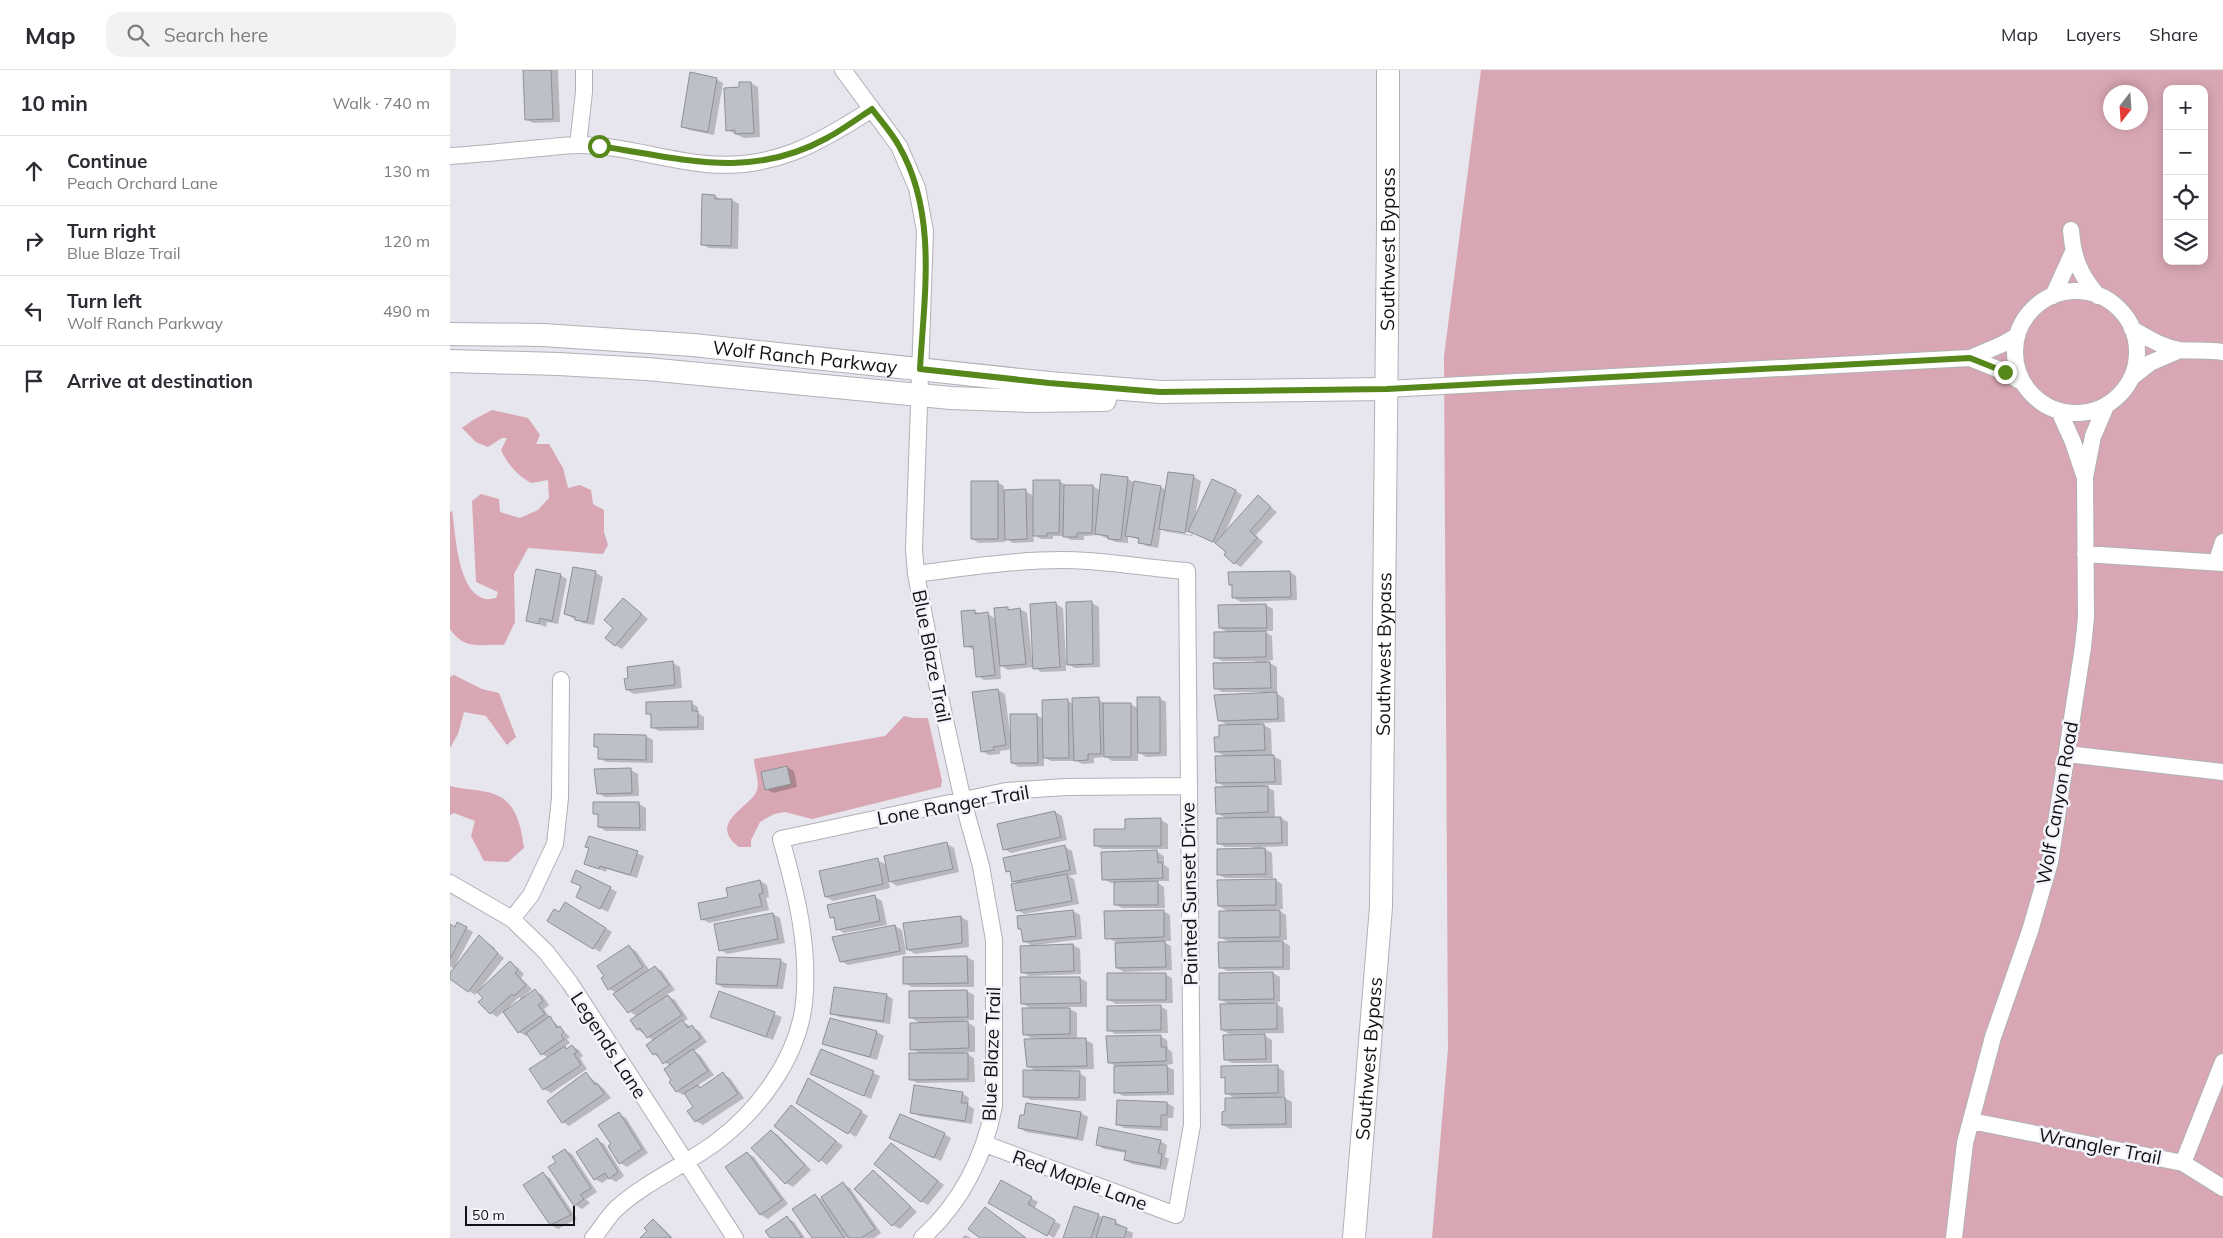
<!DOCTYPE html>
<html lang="en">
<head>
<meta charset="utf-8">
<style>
  body { margin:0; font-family:Mulish,sans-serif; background:#f2f2f3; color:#2b2b33 }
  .controls { position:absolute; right:15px; top:15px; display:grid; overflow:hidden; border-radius:10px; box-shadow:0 2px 12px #0003 }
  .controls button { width:45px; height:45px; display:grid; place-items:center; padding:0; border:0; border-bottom:1px solid #e1e1e2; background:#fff; color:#2b2b33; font:25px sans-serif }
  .compass { position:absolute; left:1653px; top:15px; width:45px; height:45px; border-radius:50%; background:#fff; box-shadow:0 2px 12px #0003; rotate:197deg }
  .scale { position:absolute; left:15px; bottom:12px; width:110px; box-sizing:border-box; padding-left:5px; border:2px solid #121214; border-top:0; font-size:14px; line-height:18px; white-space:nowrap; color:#121214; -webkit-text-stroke:4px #f4f2fa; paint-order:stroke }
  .stop { position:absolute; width:15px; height:15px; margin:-11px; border:4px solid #56871b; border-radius:50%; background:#fff }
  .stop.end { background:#56871b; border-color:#fff; box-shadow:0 1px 5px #0008 }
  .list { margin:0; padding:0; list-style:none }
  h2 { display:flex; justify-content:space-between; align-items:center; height:65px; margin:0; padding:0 20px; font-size:21px }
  h2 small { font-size:16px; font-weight:400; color:#7c7c81 }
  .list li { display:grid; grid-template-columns:32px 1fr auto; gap:15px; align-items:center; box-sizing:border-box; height:70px; padding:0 20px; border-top:1px solid #e1e1e2 }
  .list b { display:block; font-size:19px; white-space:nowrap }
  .list p { margin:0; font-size:16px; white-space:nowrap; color:#7c7c81 }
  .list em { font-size:16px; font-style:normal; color:#7c7c81 }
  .icon { flex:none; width:28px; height:28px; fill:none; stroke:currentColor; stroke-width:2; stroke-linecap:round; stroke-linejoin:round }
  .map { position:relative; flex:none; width:1773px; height:1168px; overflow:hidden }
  header { display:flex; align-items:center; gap:30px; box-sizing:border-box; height:70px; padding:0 25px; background:#fff; border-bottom:1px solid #e1e1e2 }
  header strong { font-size:24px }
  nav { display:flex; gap:28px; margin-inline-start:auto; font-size:18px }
  .search { width:350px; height:45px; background:#f2f2f3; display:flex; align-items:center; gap:12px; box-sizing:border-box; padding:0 18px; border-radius:15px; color:#7c7c81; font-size:19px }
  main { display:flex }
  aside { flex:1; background:#fff }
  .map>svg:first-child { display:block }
</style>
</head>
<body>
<header>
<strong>Map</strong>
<div class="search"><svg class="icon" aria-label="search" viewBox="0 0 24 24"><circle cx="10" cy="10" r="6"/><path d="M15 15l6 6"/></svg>Search here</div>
<nav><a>Map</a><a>Layers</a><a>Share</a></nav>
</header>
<main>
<aside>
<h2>10 min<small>Walk · 740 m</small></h2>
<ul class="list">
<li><svg class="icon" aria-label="ahead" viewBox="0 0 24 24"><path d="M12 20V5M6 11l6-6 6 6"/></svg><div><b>Continue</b><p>Peach Orchard Lane</p></div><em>130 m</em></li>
<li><svg class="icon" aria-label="right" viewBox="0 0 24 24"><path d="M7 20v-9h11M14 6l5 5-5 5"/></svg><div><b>Turn right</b><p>Blue Blaze Trail</p></div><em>120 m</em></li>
<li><svg class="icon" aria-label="left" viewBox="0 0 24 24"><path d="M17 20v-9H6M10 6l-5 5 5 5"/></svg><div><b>Turn left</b><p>Wolf Ranch Parkway</p></div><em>490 m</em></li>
<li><svg class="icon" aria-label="arrive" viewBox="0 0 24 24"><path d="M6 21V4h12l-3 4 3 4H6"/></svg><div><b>Arrive at destination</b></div></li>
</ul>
</aside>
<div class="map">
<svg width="1773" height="1168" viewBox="0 0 1773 1168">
  <rect width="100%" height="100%" fill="#e7e5ed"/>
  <path fill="#d8a7b3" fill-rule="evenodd" d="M1031 0H1773V1168H982L998 979 994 286ZM1717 19H1754V191H1717ZM1660 22H1690V52H1660Z
    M42 340 78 348 90 365 86 374H99L113 398 118 418 130 415 141 420 143 434 154 440V462L158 475 153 484 78 478 64 504 65 552 54 575C30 573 16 582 0 559V442L2 441C6 465 7 521 35 529 38 530 43 528 46 528L48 522 26 512 22 431 31 424 49 429 50 442 70 448 88 440 99 428 98 410 81 413C67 405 58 395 51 380L57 368H52L38 377 26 372 12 358 23 350Z
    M4 605 32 619 49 623 66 667 57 675 36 646 14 642 8 664 0 678V607Z
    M454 646 463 648H478L492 711 491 717 362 749 335 742 324 744 310 752 301 770V777H289C256 752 302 737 307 720 310 711 304 698 304 689L435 666Z
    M0 716C11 719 20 719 31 721 65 725 70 750 74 778L58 792 34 791 21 766 25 751 4 743 0 745Z"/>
  <path fill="#0003" fill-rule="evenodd" d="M74 0H108L110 52 83 53 76 49Z
    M266 9 273 13 264 65 239 60 232 56Z
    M301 13 308 17 310 67 294 68 277 60 290 18Z
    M265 126 272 130H282L289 134 288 179 259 178 252 174Z
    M744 407 751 411 745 447 786 421 792 425 775 463 808 427 827 442 806 465 813 472 791 497 784 493 769 475 743 462 742 466 717 462 711 459 708 478 696 476 690 470 678 466V473L666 472 649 465 634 466V470H621L614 466H603V469H591L583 464 584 472 563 473 555 468V472L529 473 522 469 547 412 554 416V421H575L584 426 609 411 616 415 643 416 651 421 678 409 685 413 711 417 716 420ZM716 459 742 463 741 465 716 461Z
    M124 498 146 503 153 507 144 555 133 553 115 544Z
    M840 502 846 506 847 530 791 532 784 528 783 517 780 515Z
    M110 505 117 509 108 554 97 552 96 557 78 550Z
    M642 533 649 537 650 597 625 598 616 593V601L591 602 584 597 558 600 550 595 551 609 534 610 528 606 525 580 515 576 525 541 531 544H538L546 549 557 538 561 540 570 539 577 543 582 588 584 587 606 534 613 538 616 590H618Z
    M180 534 198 549 172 579 165 575Z
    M816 535 823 539V561H814L822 566 823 590 816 591 827 597V622H824L834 628 835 652 810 653 821 659 822 686 831 690 832 715H814L824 721 825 748H831L838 752V776L811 777 822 783 823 808H775L768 804 802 779V777H775L768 773 777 749 767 743 777 718 767 712 776 687 766 681 771 668 779 656 769 650 765 626 810 624V622H772L765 618 805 593V591H772L765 587 779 563 770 558V536Z
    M223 593 230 597 232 618 184 624 177 620 180 609Z
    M548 620 555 624 560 664 586 645 594 649 618 631 623 634 648 629 655 634H680L688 638 709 628 716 632 717 686 696 687 688 682V691H662L656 687 644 688V693L632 694 627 691H601L594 687V696L569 697 562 693V679L550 681V684L539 685 532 681Z
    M241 633 248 637V643L254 647V660L209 661 202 657V646L197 643Z
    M145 666H196L203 670V693L156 692 149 688V678L145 676Z
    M337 697 344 701 347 717 323 723 316 719Z
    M146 700H181L188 704 189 726 155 727 148 723Z
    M145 733 189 734 196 738V761H156L149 757V746L145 744Z
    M605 742 612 746 617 770 561 783 554 779Z
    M711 750 718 754V779H652L645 775 676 760Z
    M139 767 194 786 187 808 157 799 156 802 135 793 140 778Z
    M497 774 504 778 509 802 447 816 438 810 440 818 383 831 376 827 427 790 437 795Z
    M615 777 622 781 627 804 618 806 624 809 629 834 574 844 567 840 568 814 563 811 561 803 557 801Z
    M707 782 714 786V795L719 798V811H705L714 817 715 838H672L665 834V813H661L654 809Z
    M825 810 832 814 833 839H826L836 845 837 870H830L840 876V900L777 901 770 897 780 873 770 867 779 842 769 836Z
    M310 811 317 815 319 827 316 828 319 840 259 853 252 849 279 828Z
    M160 818 167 822 158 842 134 830Z
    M425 827 432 831 437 855 394 863 387 859 386 850 381 847Z
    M116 834 162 862 150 882 99 850 110 843Z
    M623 841 630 845 632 869 586 875V876L623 875 630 879 631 904 579 906 572 902 584 877 574 871 573 861 569 859Z
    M713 841 720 845 721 871H712L721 876 722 900 674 902 667 898 666 872 657 868Z
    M323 844 330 848 335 873 277 884 271 880Z
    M511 847 518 851 519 877 465 884 455 878 456 884 398 895 391 891 445 856 452 860 455 877 457 876 454 855Z
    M8 854 23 862 5 896 29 867 45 878 44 880 54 888 29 920 60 893 67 897 74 904 71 908 82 919 74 926 75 927 85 921 92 925 99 935 94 939 101 949 120 967 117 969 120 973 114 977 118 979 122 976 129 980 133 986 130 988 137 999 101 1023 94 1019 99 988 92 984 78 964 76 966 69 962 54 941 47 947 41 943 34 928 28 921 25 925 0 908 5 899 0 896V856L5 859ZM69 927 72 930 59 939 58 938Z
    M179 877 186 881 200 901 205 897 212 901 225 920 216 925 225 930 238 949 233 952 249 961 257 972 244 981 250 985 264 1005 247 1016 251 1018 273 1004 280 1008 294 1028 253 1055 246 1051 245 1037 236 1023 233 1025 226 1021 220 996 204 984V971L187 959V947L170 933 164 925 167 923 159 919Z
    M517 887 524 891V917H462L455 913Z
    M330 890 337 894 333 919 274 918 267 914Z
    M823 903 830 907V932H823L833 938 834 963 779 964 772 960 780 935 771 930Z
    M715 904 722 908 723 933 666 934 659 930Z
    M630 908 637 912V937H616L627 943V970H636L643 974 644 999 612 1000V1002L629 1003 636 1007V1031L581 1030 574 1026 587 1002 578 996 588 968H581L574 964 583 940 572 933Z
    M517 921 524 925V950H514L525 957V982H514L524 988 525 1012 467 1013 460 1009 471 984 462 979 471 954 460 947Z
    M270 923 332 947 323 970 261 946Z
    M436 925 443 929 440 954 389 947 382 943Z
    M710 936 717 940 718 963 665 964 659 960Z
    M380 949 427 962 434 966 427 990 381 977 374 973Z
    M710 966 717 970 718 979 722 982 723 994 714 995 724 1000V1025L673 1026 666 1022 665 996 659 992Z
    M815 966 822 970V993H782L775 989Z
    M371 980 430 1006 421 1029 369 1007Z
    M827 997 834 1001 835 1026H831L842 1032V1058L780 1059 773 1055 776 1043 786 1029 776 1023V1009L773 1007Z
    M136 1004 154 1019 161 1028 119 1056 113 1052Z
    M358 1010 418 1046 406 1067 348 1032Z
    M513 1024 519 1028 518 1035 524 1039 522 1054 469 1046 462 1042Z
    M717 1033 724 1037 723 1048H718V1061L674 1058 667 1054Z
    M342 1037 393 1076 377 1095 326 1056Z
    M631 1043 638 1047 633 1071 576 1062 569 1058 575 1047Z
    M169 1044 176 1048 198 1083 177 1097 170 1093 163 1075Z
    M321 1061 328 1065 361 1100 343 1117 336 1113Z
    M494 1064 501 1068 491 1091 441 1068Z
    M147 1070 154 1074 174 1106 166 1112 159 1108 152 1113 145 1109Z
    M710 1071 717 1075 715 1087 719 1089 716 1100 682 1094 675 1090 677 1083 654 1079 647 1075Z
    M448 1079 494 1115 478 1135 471 1131Z
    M115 1080 122 1084 147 1122 136 1129 140 1133 132 1139 125 1135 107 1092Z
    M297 1083 304 1087 338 1134 318 1149 311 1145 277 1098Z
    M423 1102 430 1106 467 1142 450 1159 443 1155 406 1119Z
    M93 1104 100 1108 127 1149 108 1159 101 1155Z
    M551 1111 588 1132 584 1139 611 1155 604 1168 539 1132Z
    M393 1114 400 1118 431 1163 424 1168H363L365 1126 377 1132Z
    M625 1137 666 1152 672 1156V1158L683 1163 682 1168H614Z
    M338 1148 344 1152 355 1168H321Z
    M203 1151 210 1155 223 1168H192L198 1161Z
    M515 1165 521 1168H512Z"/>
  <path fill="#bdc0c7" stroke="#8d9197" d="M73 0H101L103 49 75 50Z
    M240 2 267 8 258 62 231 57Z
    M289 12H301L304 63 285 64V60L276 61 274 18 289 17Z
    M252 124 265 125V129H282L281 176 251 175Z
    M718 402 744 405 735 463 709 459Z
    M651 404 678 407 671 470 658 469V466L645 464Z
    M762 409 786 420 763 472 738 461Z
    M583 410H610L609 463H597V466H583Z
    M521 411H548V469H521Z
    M684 411 711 416 701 475 688 473 689 468 675 466Z
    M614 415H643L642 463H627V467H613Z
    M576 419 577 469 555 470 554 420Z
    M808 425 821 437 800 461 807 468 784 494 774 485 776 482 765 473Z
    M123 497 146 501 137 552 125 550V547L114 544Z
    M86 499 111 504 102 551 90 548 89 554 76 551Z
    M840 501 841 527 782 528V515H779L778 502Z
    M173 528 192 544 165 576 155 568 163 558 154 550Z
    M642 531 643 594 617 595 616 532Z
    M606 532 610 597 583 599 580 534Z
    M816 534 817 558H769L768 535Z
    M558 537V540L570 538 576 594 550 596 544 538Z
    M525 540V544L538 542 545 605 526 607 523 576 514 577 511 541Z
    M816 561V587L764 588V562Z
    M223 591 225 615 176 620 174 609 178 608 177 597Z
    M820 592 821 618 764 619 763 593Z
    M548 619 556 675 543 677 544 680 531 682 522 622Z
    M827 622 828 649 768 651 764 625Z
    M649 627 651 684H638V690L624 691 622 628Z
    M687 627H710V683H688Z
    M618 629 619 688H593L592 630Z
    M242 631V641H248V657L201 658V644H196V632Z
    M653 633H681V687H654Z
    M560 644H587L588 693H561Z
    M814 654 815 680 765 682 764 667H769V655Z
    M144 664 196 665V690L148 689V677H144Z
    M824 685 825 712 766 713 765 686Z
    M337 696 341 714 315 720 311 702Z
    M181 698 182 723 147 724 144 699Z
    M818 716V742L766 744 765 717Z
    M143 732H189L190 758 148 757V744H143Z
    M605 741 611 767 553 780 547 754Z
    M831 747 832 773 767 774V748Z
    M711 748V776H644V759H675V749Z
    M139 766 188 781 180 805 150 796 149 799 134 794 139 778 135 777Z
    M497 772 503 799 439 812 434 786Z
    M615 775 620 800 562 812 560 801 556 802 553 788Z
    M815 778 816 804 767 805V779Z
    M707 780 708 793 712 792 713 808 652 810 651 782Z
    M428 788 433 814 375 827 369 801Z
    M126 800 161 817 150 839 126 827 131 816 121 812Z
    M617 804 622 831 566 841 561 814Z
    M826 809V835L768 836 767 810Z
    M310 810 313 823 309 824 312 836 251 850 248 833 278 827 276 818Z
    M708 811V835H664V812Z
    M425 825 430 851 386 860 384 847 380 848 377 835Z
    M115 832 156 858 143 879 97 851 104 839 109 842Z
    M623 840 626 866 573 872 571 859H568L567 846Z
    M714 840V867L655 869 654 841Z
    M830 840V867L769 868V841Z
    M323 843 328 869 269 881 264 854Z
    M511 846 512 873 457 880 453 853Z
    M7 852 17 857 0 889V854L5 857Z
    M445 855 450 881 390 892 382 867Z
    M29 865 48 883 18 922 0 909V903Z
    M715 871 716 897 666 898 665 873Z
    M833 871V897L769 898 768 872Z
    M623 874 624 901 571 903 570 876Z
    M179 875 193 897 158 920 151 908 154 906 147 896Z
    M517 886 518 913 453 914V887Z
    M267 887 331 889 327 916 266 914Z
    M60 891 68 900 65 903 76 915 64 926 62 924 40 944 28 932 33 928 27 922Z
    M205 896 219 915 178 943 163 924Z
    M823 902 824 929 769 930V903Z
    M657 903H716V930H657Z
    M570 907H630L631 933 571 934Z
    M384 917 437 924 433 951 380 944Z
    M85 919 93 931 88 935 95 944 68 963 53 942Z
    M517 920 518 947 459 948V921Z
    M269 921 325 942 316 967 260 947Z
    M218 925 232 945 197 968 190 958 187 960 180 950Z
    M827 933V959L771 960 770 934Z
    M711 935V960L657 961V936Z
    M572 938H620V964L573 965Z
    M100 946 107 958 110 956 114 962 111 965 114 969 91 985 76 963Z
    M380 948 427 961 420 987 372 974Z
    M232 950 238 958 242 955 251 968 213 994 206 983 203 985 196 975Z
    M518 951 519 978 460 980V953Z
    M815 964 816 989 774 990 773 965Z
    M711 965V977H716V991L658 993 656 966Z
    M636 968 637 996 577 997 574 969Z
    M122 975 127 982 124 984 131 995 93 1020 79 999 115 976 116 979Z
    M243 979 258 1001 226 1022 219 1012 221 1010 214 999Z
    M371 979 424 1001 414 1026 360 1004Z
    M459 983H518V1009L459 1010Z
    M717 995 718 1022 664 1023V996Z
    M828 995V1023L775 1024V1007L771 1008V996Z
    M573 1000 630 1001 629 1028 573 1027Z
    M136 1002 145 1015 147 1013 154 1024 112 1053 97 1031Z
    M273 1002 288 1024 245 1052 237 1041 243 1037 234 1023 248 1015 250 1018Z
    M358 1008 412 1041 398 1064 346 1033Z
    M464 1015 513 1022 511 1033H518L515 1051 460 1043Z
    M835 1027 836 1054 772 1055V1042L775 1041V1028Z
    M667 1030 717 1032V1045H711V1057L666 1055Z
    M576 1033 631 1042 627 1068 568 1058 570 1045H574Z
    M341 1035 386 1071 369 1092 324 1056Z
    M169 1042 192 1079 169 1094 158 1076 161 1074 148 1055Z
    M450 1044 495 1063 484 1088 439 1068Z
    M649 1057 711 1070 708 1083 712 1084 710 1097 674 1090 676 1081 646 1075Z
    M321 1060 355 1095 335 1114 301 1078Z
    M147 1068 168 1102 159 1109 155 1103 144 1110 126 1082Z
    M441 1073 488 1111 471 1132 424 1094Z
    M115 1079 141 1118 130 1125 134 1129 124 1136 98 1097 106 1092 102 1087Z
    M297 1082 332 1130 310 1145 275 1097Z
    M423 1100 461 1137 442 1156 404 1119Z
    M93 1102 121 1145 100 1155 73 1115Z
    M551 1110 582 1127 578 1134 605 1150 597 1166 538 1133Z
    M393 1112 425 1159 411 1168H399L371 1127Z
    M365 1124 394 1168H362L342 1139Z
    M624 1136 649 1144 641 1168H613Z
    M535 1137 576 1168H530L518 1159Z
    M337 1146 352 1168H320L315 1161Z
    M653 1146 666 1150 665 1154 677 1158 674 1168H646Z
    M203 1149 221 1168H190L197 1161 194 1158Z"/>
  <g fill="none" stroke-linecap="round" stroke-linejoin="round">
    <g stroke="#b1b0b7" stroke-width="18">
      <path id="street" d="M393 0 449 76 467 118 475 161 464 479 466 504 488 618 513 731 531 796 544 870V1036C534 1087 511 1133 472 1168
        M128 75 134 22V0
        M0 86C30 84 60 81 91 78 103 77 116 75 128 75 172 75 213 90 256 94 323 100 368 74 422 39
        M1621 160C1623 188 1630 205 1648 226
        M1565 282a61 61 0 1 1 122 0a61 61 0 1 1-122 0Z
        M1603 226 1623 182
        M1682 259C1697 267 1711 277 1729 280 1743 281 1758 280 1773 282
        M1520 288 1555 302 1572 312
        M1681 308 1700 293 1730 280
        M937 319 1520 288 1553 274 1567 266
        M1609 341 1623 372 1634 405
        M1635 484 1773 493
        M1767 491 1773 472
        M466 504C520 497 583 487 638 491 671 493 703 499 737 501L742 1055 726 1145 535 1074
        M1617 684 1773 702
        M0 813 62 849 96 882 120 913 285 1168
        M62 849 81 825 105 774 110 728 111 610
        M1521 1051 1733 1093 1773 1118
        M1733 1093 1773 992
        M143 1168C151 1159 158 1146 167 1138 196 1112 233 1096 265 1073 308 1041 348 988 354 933 360 877 346 822 331 769L556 721 616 717 737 716
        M1504 1168 1515 1073 1543 967 1580 861 1600 792 1633 577 1636 547 1635 407 1643 366 1656 336"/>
    </g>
    <g stroke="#b1b0b7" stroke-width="24">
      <g id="secondary">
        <path id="s1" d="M0 264 93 265 243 275 599 313 710 322 937 319"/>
        <path d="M0 291 108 294 197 299 501 328 581 331 655 330"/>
        <path id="s2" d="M904 1168 931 837 938 158V0"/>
      </g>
    </g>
    <use href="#street" stroke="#fff" stroke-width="16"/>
    <use href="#secondary" stroke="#fff" stroke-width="22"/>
  </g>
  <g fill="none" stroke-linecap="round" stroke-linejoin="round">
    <path stroke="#56871b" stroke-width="6" d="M149 76C231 88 299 111 377 68 392 60 407 49 422 39 431 51 442 63 449 76 488 144 474 226 470 299L599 313 710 322 937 319 1520 288 1555 302"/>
  </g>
  <g text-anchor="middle" stroke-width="5" stroke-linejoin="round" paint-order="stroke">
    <g font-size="19" fill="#121214" stroke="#f4f2fa">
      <text dy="7" stroke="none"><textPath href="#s2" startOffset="990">Southwest Bypass</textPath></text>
      <text dy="7" stroke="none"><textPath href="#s1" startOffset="356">Wolf Ranch Parkway</textPath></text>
      <text dy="7" stroke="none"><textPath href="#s2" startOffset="585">Southwest Bypass</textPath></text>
      <text transform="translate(482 586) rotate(79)" y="7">Blue Blaze Trail</text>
      <text transform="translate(1607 733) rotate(-80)" y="7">Wolf Canyon Road</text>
      <text transform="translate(503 735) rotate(-10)" y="7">Lone Ranger Trail</text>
      <text transform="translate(739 824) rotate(-91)" y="7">Painted Sunset Drive</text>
      <text transform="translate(159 975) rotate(57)" y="7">Legends Lane</text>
      <text transform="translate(541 984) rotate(-88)" y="7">Blue Blaze Trail</text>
      <text dy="7" stroke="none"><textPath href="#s2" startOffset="180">Southwest Bypass</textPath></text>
      <text transform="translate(1650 1076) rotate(11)" y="7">Wrangler Trail</text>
      <text transform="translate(630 1110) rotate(20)" y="7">Red Maple Lane</text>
    </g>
  </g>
</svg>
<div class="controls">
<button>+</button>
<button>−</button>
<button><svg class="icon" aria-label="locate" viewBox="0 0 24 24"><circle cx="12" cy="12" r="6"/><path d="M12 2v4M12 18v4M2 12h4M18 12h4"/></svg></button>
<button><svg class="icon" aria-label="layers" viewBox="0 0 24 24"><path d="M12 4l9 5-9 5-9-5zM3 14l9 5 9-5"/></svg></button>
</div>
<svg class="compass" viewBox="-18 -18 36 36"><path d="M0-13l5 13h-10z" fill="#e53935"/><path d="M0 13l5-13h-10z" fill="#7c7c81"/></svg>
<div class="scale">50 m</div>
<div class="stop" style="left:149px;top:76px"></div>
<div class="stop end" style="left:1555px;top:302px"></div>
</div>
</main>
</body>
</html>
